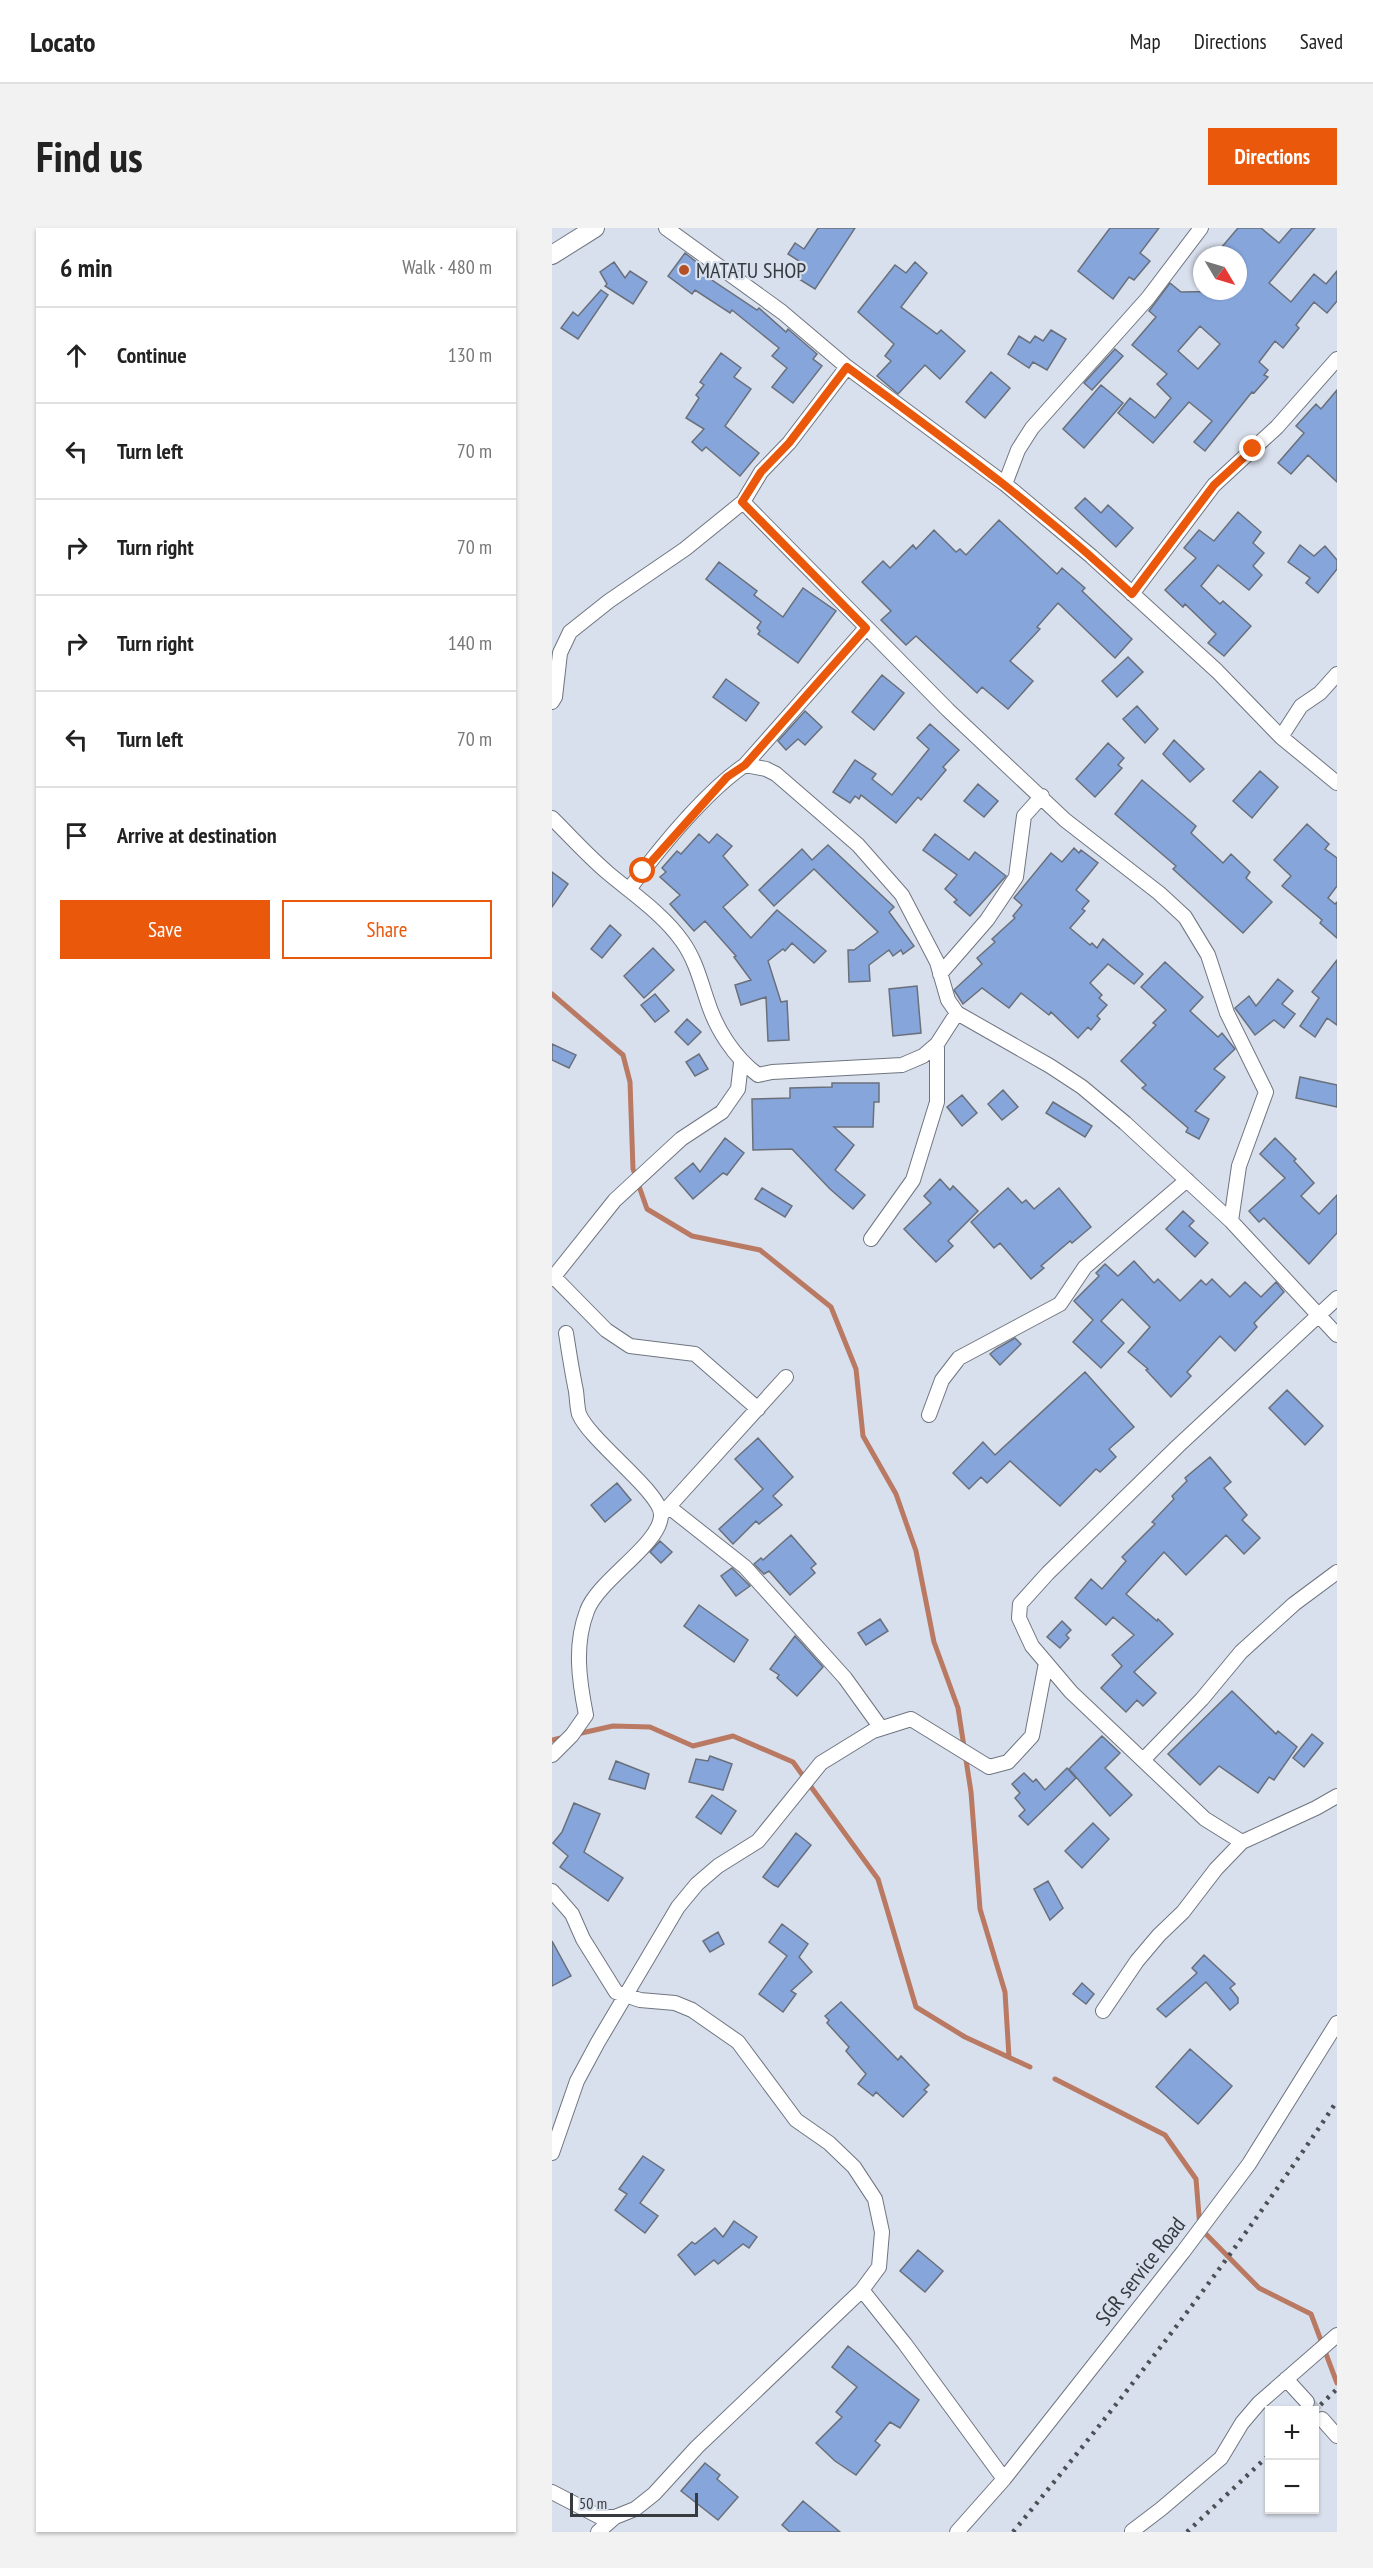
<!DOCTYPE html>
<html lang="en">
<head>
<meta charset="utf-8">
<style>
  body { margin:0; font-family:"PT Sans Narrow",sans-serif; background:#f2f2f2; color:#222 }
  .controls { position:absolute; right:18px; bottom:18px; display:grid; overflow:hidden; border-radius:0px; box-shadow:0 2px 4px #0004 }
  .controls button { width:54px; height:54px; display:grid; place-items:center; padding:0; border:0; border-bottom:2px solid #e0e0e0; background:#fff; color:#222; font:30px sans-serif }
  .compass { position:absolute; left:641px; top:18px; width:54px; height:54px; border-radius:50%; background:#fff; box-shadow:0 2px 4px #0004; rotate:128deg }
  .scale { position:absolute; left:18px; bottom:15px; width:128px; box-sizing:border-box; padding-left:6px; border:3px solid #373a3f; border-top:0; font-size:16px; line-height:21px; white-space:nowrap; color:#373a3f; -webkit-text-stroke:4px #d9e0ed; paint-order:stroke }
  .stop { position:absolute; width:18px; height:18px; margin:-14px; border:4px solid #ea580c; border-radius:50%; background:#fff }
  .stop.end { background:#ea580c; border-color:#fff; box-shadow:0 2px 6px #0008 }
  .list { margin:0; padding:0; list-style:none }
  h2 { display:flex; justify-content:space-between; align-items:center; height:78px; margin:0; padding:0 24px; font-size:26px }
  h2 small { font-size:20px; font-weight:400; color:#767676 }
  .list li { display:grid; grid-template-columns:39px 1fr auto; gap:18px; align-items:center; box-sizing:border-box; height:96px; padding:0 24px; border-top:2px solid #e0e0e0 }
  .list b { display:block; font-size:22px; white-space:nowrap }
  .list em { font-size:20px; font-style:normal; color:#767676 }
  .actions { display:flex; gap:12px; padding:18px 24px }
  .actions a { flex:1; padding:14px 0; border:2px solid #ea580c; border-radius:0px; text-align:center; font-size:21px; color:#ea580c }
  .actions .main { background:#ea580c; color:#fff }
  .icon { flex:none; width:33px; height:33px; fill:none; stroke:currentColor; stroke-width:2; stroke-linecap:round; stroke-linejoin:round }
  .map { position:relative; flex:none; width:785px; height:2304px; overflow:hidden; border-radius:0px }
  header { display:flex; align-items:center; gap:36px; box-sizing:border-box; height:84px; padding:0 30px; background:#fff; border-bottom:2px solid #e0e0e0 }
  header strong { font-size:28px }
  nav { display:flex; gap:33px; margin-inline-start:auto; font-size:21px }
  .intro { display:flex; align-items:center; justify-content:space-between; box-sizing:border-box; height:144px; padding:0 36px }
  h1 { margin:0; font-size:42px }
  .button { padding:15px 27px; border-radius:0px; background:#ea580c; color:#fff; font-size:21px; font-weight:700 }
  main { display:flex; gap:36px; padding:0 36px }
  aside { flex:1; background:#fff; border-radius:0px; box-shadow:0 2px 4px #0004 }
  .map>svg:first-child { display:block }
</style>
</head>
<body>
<header>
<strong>Locato</strong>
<nav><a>Map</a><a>Directions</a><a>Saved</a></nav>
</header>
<div class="intro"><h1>Find us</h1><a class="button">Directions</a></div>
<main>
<aside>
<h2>6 min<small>Walk · 480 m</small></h2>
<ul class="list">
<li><svg class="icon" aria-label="ahead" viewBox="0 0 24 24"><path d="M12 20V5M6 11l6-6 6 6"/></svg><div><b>Continue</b></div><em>130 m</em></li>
<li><svg class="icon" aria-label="left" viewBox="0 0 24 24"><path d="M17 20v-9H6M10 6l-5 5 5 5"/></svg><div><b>Turn left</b></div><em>70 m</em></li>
<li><svg class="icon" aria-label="right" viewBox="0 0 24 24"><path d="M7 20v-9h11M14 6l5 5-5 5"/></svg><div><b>Turn right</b></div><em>70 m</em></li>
<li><svg class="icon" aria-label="right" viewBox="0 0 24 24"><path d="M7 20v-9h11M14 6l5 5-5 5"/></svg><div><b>Turn right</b></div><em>140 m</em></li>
<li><svg class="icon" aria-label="left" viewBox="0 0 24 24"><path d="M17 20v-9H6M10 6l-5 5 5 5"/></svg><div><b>Turn left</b></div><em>70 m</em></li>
<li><svg class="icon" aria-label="arrive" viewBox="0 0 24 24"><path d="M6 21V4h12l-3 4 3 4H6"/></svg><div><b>Arrive at destination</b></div></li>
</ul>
<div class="actions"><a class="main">Save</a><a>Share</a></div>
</aside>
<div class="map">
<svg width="785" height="2304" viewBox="0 0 785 2304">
  <rect width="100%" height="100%" fill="#d9e0ed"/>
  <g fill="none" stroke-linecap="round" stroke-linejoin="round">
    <path stroke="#b97962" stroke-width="5" d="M0 766 71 827 78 854 81 941 95 981 140 1008 208 1022 279 1079 304 1141 311 1208 344 1266 364 1323 382 1414 406 1480 419 1564 428 1681 453 1764 457 1829
      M25 1506 61 1498 98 1499 141 1518 181 1508 241 1534 326 1651 364 1779 413 1809 478 1839
      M0 1512 13 1509
      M503 1851 613 1907 644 1951 648 2000 707 2060 759 2086 785 2155"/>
  </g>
  <path fill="#86a5db" stroke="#69707b" stroke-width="1.5" fill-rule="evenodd" d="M266 0H303L263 61 247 51 255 38 236 26 243 15 252 21Z
    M558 0H607L588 25 598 33 582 52 577 49 561 71 526 43Z
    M686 0H709L727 15 740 0H763L717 55 739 74 762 46 774 56 785 43V73L775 85 762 74 744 97 747 100 731 120 723 113 707 134 716 142 712 147 716 149 702 165 700 164 653 223 642 214 660 193 637 174 601 215 566 185 578 170 603 190 619 170 605 156 615 146 580 117 604 89 597 83 618 55 629 64 686 63V27H663ZM648 98 668 116 646 141 626 123Z
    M133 25 157 44 154 48 205 82 207 80 234 104 236 101 265 126 261 131 270 138 241 175 220 159 235 140 220 128 227 120 180 82 178 85 143 62 140 66 116 48Z
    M62 34 73 50 78 43 95 54 81 76 53 58 55 56 48 44Z
    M363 34 375 45 349 79 385 106 389 102 413 123 388 151 373 137 346 166 325 148 339 133 333 128 342 116 306 84 343 37 354 45Z
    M49 62 56 67 26 111 9 100 21 84 26 88Z
    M499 102 514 111 495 142 481 134 477 140 456 126 467 108 478 115 483 108 491 113Z
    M563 121 571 128 540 162 532 155Z
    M169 125 189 140 182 149 199 161 173 198 207 225 188 248 154 219 150 223 140 214 152 201 134 190 147 170 144 167 152 157 148 154Z
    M439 144 458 160 433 190 414 174Z
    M549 157 571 175 532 220 511 201Z
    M785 162V254L756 227 739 246 726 235 752 205 744 198 764 176 769 181Z
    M533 270 549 285 556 277 581 300 564 319 523 280Z
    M686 284 709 304 701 315 712 325 701 338 710 347 697 362 666 337 649 358 668 376 671 373 699 398 672 428 656 415 664 406 633 376 631 379 613 362 644 330 632 320 647 302 662 313Z
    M447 292 505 346 510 340 533 360 530 363 580 411 563 430 506 375 485 399 488 401 458 433 481 453 456 481 430 459 425 465 364 408 354 417 329 392 339 383 310 354 331 333 338 340 361 317 364 321 382 302 404 324 408 321 414 327Z
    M748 317 762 328 773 318 785 332V341L766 365 754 355 758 350 736 334Z
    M167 334 205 363 202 367 231 389 251 360 284 383 246 435 206 406 208 403 205 400 209 394 154 351Z
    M576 429 591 444 565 469 550 453Z
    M330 447 352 465 322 502 300 484Z
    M174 451 207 475 194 493 161 469Z
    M585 478 606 501 593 515 571 491Z
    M253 483 270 499 253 517 246 511 234 522 226 513Z
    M378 496 407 522 391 539 394 542 369 572 366 569 344 595 309 567 307 571 303 568 298 575 281 564 303 532 324 546 320 551 340 567 377 521 365 510Z
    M622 512 652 541 638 554 611 526Z
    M556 515 572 530 566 537 570 540 543 569 524 551Z
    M708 543 726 559 700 590 681 573Z
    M590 552 644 598 639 605 671 635 679 626 698 644 694 650 720 674 691 705 621 641 624 638 563 586Z
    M426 556 446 573 432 589 412 573Z
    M755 596 777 616 773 621 785 630V658L776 670 783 676 785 674V710L768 695 770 692 730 658 739 648 722 632Z
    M147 606 157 615 165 606 180 618 171 628 196 657 171 679 199 710 225 682 274 723 262 735 240 715 233 723 231 721 216 733 229 774 235 773 237 812 216 813 214 769 189 777 183 757 199 752 182 729 184 728 153 693 142 703 118 676 128 667 108 649 114 644 110 640 125 623 129 626Z
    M383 606 417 632 423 624 454 648 418 688 402 674 405 672 393 661 405 647 371 622Z
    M276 617 342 679 337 684 362 718 351 726 349 722 341 728 337 722 317 737 318 753 297 754 296 722H302L326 704 262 641 222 678 207 662 250 621 260 632Z
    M522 620 527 625 529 622 546 635 524 662 537 673 530 681 533 683 518 700 538 717 540 715 545 720 551 711 591 746 582 756 556 736 538 755 550 767 547 770 555 777 545 788 548 791 539 802 536 799 526 810 499 784 497 787 469 765 457 780 430 760 411 776 402 762 430 736 425 730 443 714 440 711 463 690 461 688 470 677 462 670 499 625 510 634Z
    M0 644 16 656 0 679Z
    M58 697 69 707 50 730 39 721Z
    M101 720 122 742 92 770 72 748Z
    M785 732V797L775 790 763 809 748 798 767 770 760 764Z
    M613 734 651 769 638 783 666 809 670 805 683 821 662 841 673 849 643 883 657 891 647 911 634 904 636 900 590 860 594 857 569 833 604 797 601 795 614 782 589 759Z
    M726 751 741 763 730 776 743 786 732 800 722 792 703 807 683 780 697 768 704 778Z
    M365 758 369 805 341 808 337 761Z
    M103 766 117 783 103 794 89 777Z
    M135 791 149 804 136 817 123 804Z
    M0 816 24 827 17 840 0 832Z
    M147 826 156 841 143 848 134 834Z
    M748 849 785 857V879L744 870Z
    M280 855H327V874H322L321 899H282L302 917 283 942 313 967 301 981 278 961 240 921 201 922 200 871 238 870V860L280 859Z
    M451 862 466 879 450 892 436 876Z
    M410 867 425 885 410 898 395 879Z
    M501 874 540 898 533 909 494 885Z
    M173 910 192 925 175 947 171 945 141 971 123 950 141 935 148 944Z
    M723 910 744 931 742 933 762 955 749 968 767 986 785 967V1005L757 1036 712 990 707 994 697 983 733 950 708 926Z
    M388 951 398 962 401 958 426 983 396 1013 401 1018 384 1034 352 1001 379 975 372 968Z
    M210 960 240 978 233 989 203 971Z
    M456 960 470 975 474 972 482 981 507 960 539 999 520 1015 518 1013 489 1038 492 1040 479 1051 448 1015 442 1020 419 994Z
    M631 983 642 993 637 998 656 1015 643 1029 614 1001Z
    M582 1033 602 1055 606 1051 628 1073 649 1052 654 1057 660 1051 678 1069 693 1054 709 1069 724 1054 732 1064 702 1095 705 1099 683 1123 668 1108 635 1144 639 1148 619 1169 594 1142 596 1141 576 1124 598 1099 570 1071 549 1093 572 1115 549 1140 521 1114 541 1092 522 1073 547 1048 544 1045 553 1036 566 1048Z
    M463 1110 469 1116 448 1137 438 1126 444 1121Z
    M533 1144 582 1199 557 1221 564 1229 548 1244 544 1241 508 1278 458 1233 435 1255 429 1249 417 1261 401 1245 431 1214 443 1227Z
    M735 1162 771 1198 753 1217 717 1180Z
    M206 1210 241 1249 221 1268 230 1277 207 1296 204 1293 181 1316 167 1301 211 1261 183 1231Z
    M658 1229 679 1254 672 1260 695 1287 690 1292 708 1310 692 1326 674 1307 634 1347 612 1324 574 1366 605 1393 606 1391 621 1406 582 1444 604 1465 591 1478 585 1472 574 1484 549 1460 570 1438 560 1427 582 1407 561 1389 554 1397 523 1370 539 1351 550 1361 574 1333 570 1329 603 1296 600 1294 622 1271 620 1268 635 1253 633 1250Z
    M65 1255 79 1272 53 1294 39 1277Z
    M239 1307 264 1336 259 1340 263 1345 238 1367 217 1343 212 1346 202 1336 209 1330 211 1332Z
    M108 1313 120 1324 109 1335 98 1324Z
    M180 1340 198 1358 184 1368 169 1348Z
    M147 1377 196 1412 182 1434 132 1398Z
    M328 1391 336 1403 314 1417 306 1405Z
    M510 1393 519 1402 514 1407 517 1410 508 1420 495 1409Z
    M243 1408 271 1439 245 1468 225 1450 227 1447 218 1441Z
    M680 1463 724 1506 726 1503 745 1519 722 1552 717 1549 706 1565 667 1538 648 1557 616 1526Z
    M760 1506 771 1515 752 1539 741 1530Z
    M550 1508 568 1525 553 1540 580 1567 558 1588 517 1541Z
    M158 1528 180 1536 171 1562 137 1554 144 1531 156 1533Z
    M64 1533 97 1546 93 1561 57 1551Z
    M515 1540 524 1550 476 1597 467 1588 473 1582 463 1570 468 1565 460 1556 472 1545 481 1554 484 1551 493 1562Z
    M160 1567 184 1583 169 1606 144 1589Z
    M22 1575 48 1586 32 1624 71 1650 56 1673 8 1639 16 1628 1 1615 10 1604Z
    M541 1595 557 1611 530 1640 513 1623Z
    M244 1605 259 1617 226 1659 222 1657 211 1649Z
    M496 1653 511 1680 498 1692 482 1661Z
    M230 1696 256 1716 247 1729 260 1744 239 1763 244 1766 231 1784 207 1766 235 1728 217 1714Z
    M166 1704 172 1716 158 1724 151 1713Z
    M0 1713 19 1748 0 1758Z
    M652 1727 683 1756 678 1760 686 1770V1775L678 1782 654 1754 614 1789 605 1781 645 1745 640 1740Z
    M530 1755 542 1766 534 1776 521 1766Z
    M289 1774 346 1832 349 1828 377 1857 372 1862 375 1864 351 1889 324 1864 321 1868 306 1856 314 1846 294 1823 297 1819 275 1795 277 1792 273 1788Z
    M638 1821 680 1858 646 1896 604 1859Z
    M91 1928 112 1942 88 1975 106 1988 93 2005 63 1982 75 1966 67 1961Z
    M182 1993 205 2009 197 2020 191 2016 166 2036 162 2032 143 2047 126 2027 140 2014 143 2016 163 2000 171 2009Z
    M366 2022 391 2043 373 2064 348 2043Z
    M296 2118 367 2172 348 2200 338 2194 323 2213 328 2217 304 2247 283 2233 264 2215 290 2189 284 2184 305 2159 280 2139Z
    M153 2235 168 2247 165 2251 186 2269 166 2292 129 2263Z
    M251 2273 288 2304H238L230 2297Z"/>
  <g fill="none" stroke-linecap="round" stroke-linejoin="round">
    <path stroke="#b9bfca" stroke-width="14" stroke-dasharray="14 7" stroke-linecap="butt" d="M755 2174 770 2191"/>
    <g stroke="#6f7580" stroke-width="16">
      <path id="street" d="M114 0 230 84 295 139 453 256 539 328 665 443 729 509 785 555
        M453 256 466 222 480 200 596 70 649 0
        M191 274 396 482 513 592 607 665 633 689 656 727 675 785 714 864 687 938 679 993
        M580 366 662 257 725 199 785 131
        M0 474 3 469 8 425 18 404 57 373 133 321 191 274 209 244 237 215 295 139
        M729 509 749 478 768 465 785 446
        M193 537 314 400
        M0 590C18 608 36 628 56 645 81 666 111 686 130 713 143 731 148 751 155 772 164 801 182 829 206 847L220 844 350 837 371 828 385 816 405 785
        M78 660C108 620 152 565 193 537L214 541 224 546 306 617 350 667 385 734 396 772 405 785 498 838 530 859 573 895 679 993 785 1107
        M388 746 435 692 464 649 472 588 490 568
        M319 1011 361 952 385 874V816
        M2 1049 54 1102 78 1118 143 1126 206 1181
        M0 1051 63 972 129 911 170 884 186 861 189 835
        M377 1187 390 1152 407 1130 508 1076 533 1039 635 952
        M117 1279 193 1339 293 1450 329 1500
        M111 1285 234 1149
        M0 1527 20 1507 34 1487C27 1452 22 1417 35 1383 46 1352 109 1316 109 1287 110 1265 38 1213 27 1186 25 1179 25 1170 24 1163 20 1144 17 1124 14 1105
        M592 1531 650 1471 689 1424 742 1376 785 1344
        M690 1614 653 1591 519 1464 480 1418 467 1390 468 1376 496 1345 626 1218 785 1070
        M0 1663 20 1686 31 1711 64 1764 88 1772 123 1775 140 1782 186 1814 244 1892 277 1915 302 1939 323 1971 330 2004 327 2039 310 2062 145 2219 102 2266 83 2281 63 2289H48L0 2264
        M551 1783 585 1733 607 1707 631 1684 664 1641 690 1614 764 1580 785 1568
        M0 1925 25 1853 46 1814 126 1679 145 1656 166 1638 206 1613 269 1535 321 1503 359 1491 437 1539 456 1534 480 1508 494 1435
        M310 2062 353 2116 452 2251
        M734 2151 755 2174
        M770 2191 785 2208
        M580 2303 609 2281 669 2230 690 2195 707 2175 785 2107
        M46 2304 63 2289
        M405 2304 452 2251 631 2024 697 1936 785 1795"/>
    </g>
    <g stroke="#6f7580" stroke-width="20">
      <path id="secondary" d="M0 27 43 0"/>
    </g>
    <use href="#street" stroke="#fff" stroke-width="14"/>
    <use href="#secondary" stroke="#fff" stroke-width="18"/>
    <path stroke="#4c5056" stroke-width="4.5" stroke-dasharray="3 6" stroke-linecap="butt" d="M762 2183 785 2161
      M461 2304C576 2165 685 2023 785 1873
      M635 2304 718 2226"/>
  </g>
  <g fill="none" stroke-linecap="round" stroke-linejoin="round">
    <path stroke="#ea580c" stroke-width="8" d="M91 643 175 549 193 537 314 400 190 274 209 244 237 215 295 139C393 211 491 282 580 366L662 257 701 221"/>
  </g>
  <circle fill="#b64f25" stroke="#d9e0ed" stroke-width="2" cx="132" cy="42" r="6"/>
  <g text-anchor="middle" stroke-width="4.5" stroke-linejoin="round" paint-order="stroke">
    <g font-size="22" fill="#373a3f" stroke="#d9e0ed" text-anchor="start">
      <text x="144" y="50">MATATU SHOP</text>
    </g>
    <g font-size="22" fill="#373a3f" stroke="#d9e0ed">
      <text transform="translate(588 2043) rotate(-52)" y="8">SGR service Road</text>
    </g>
  </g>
</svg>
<div class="controls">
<button>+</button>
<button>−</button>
</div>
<svg class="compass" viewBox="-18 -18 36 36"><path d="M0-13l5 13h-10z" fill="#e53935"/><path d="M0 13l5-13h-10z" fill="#767676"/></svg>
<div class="scale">50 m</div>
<div class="stop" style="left:91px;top:643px"></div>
<div class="stop end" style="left:701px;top:221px"></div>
</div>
</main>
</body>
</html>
